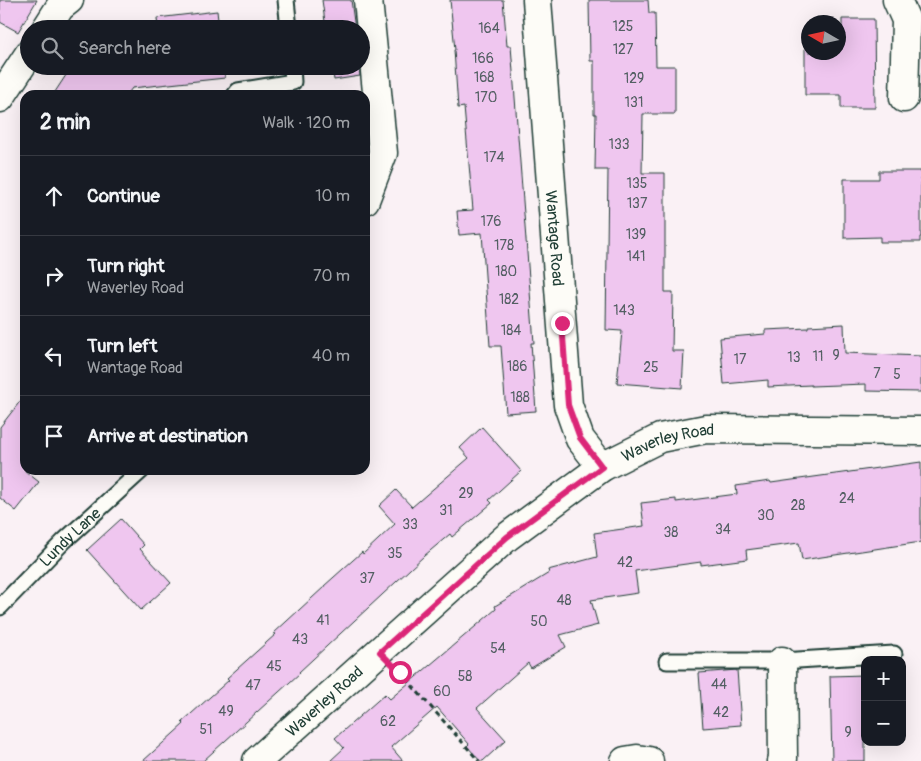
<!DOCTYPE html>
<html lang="en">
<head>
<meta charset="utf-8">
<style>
  body { margin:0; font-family:Pangolin,sans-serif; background:#242831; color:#f1f3f6 }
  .controls { position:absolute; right:15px; bottom:15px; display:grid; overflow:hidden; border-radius:10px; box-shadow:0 5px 20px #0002 }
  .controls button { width:45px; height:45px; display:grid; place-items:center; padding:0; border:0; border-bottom:1px solid #363941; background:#171b24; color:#f1f3f6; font:25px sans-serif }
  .compass { position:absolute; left:801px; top:15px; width:45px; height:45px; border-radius:50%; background:#171b24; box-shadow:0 5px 20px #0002; rotate:279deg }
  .stop { position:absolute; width:15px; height:15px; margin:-11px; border:4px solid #db2777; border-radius:50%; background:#fff }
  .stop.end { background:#db2777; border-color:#fff; box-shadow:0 1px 5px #0008 }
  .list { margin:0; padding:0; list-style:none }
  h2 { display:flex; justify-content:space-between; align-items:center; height:65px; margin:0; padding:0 20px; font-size:21px }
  h2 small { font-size:16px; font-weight:400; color:#9ea1a6 }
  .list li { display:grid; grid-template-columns:32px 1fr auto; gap:15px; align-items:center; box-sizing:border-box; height:80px; padding:0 20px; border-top:1px solid #363941 }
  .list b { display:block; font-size:19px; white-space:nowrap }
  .list p { margin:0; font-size:16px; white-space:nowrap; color:#9ea1a6 }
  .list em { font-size:16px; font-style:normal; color:#9ea1a6 }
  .icon { flex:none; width:28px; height:28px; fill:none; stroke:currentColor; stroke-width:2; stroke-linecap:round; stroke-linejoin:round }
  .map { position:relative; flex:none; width:921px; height:761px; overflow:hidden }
  .search { position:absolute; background:#171b24; box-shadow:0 5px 20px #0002; left:20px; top:20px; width:350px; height:55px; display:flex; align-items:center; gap:12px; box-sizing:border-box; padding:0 18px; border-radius:28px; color:#9ea1a6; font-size:19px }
  .panel { position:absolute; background:#171b24; box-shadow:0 5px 20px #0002; left:20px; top:90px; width:350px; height:385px; border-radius:15px }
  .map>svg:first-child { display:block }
</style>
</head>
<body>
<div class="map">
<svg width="921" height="761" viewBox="0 0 921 761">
  <rect width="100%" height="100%" fill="#faf1f5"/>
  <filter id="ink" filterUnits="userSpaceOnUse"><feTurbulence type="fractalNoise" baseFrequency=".02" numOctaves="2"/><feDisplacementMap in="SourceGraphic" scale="10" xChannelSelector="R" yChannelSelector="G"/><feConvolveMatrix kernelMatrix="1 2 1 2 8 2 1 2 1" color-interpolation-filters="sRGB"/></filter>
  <g filter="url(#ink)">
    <path fill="#efc6ef" stroke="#1f3d34" d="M0 0H37L18 32 0 22Z
      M322 0H351L355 29H326Z
      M450 0H503L507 46H511L534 343H531L536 411 506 413 501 346H490L482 233 459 235 457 211 473 210 464 107 458 108 454 50H455Z
      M589 0H648L649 13H655L656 66H675V114H643L642 173H665V292H673L672 351H684L682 388 617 383 622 331 606 330 608 170H595L596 114H594V61H590Z
      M217 11 219 29H158L157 18Z
      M842 19H874L875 108H841V95H805V34H808V52H838V34H842Z
      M72 66H224L225 78 132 88 127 95H53Z
      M332 66H359L360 76 334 80Z
      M879 171H921V237H920V242H880V237L844 238V179H879Z
      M844 324 845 353 921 356V392L866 391V384L811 386V385L768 387V380L724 384 720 338 765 334V330L808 328V326Z
      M25 395V471L39 482 16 511 0 498V427Z
      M482 427 521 471 489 500 492 503 452 537 450 534 424 556 299 672 300 673 203 761H143L184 724 182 722 229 680 227 678 276 634 274 633 324 587V586L362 552 363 554 395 524 379 506 396 490 412 507 469 458 460 448Z
      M921 462V542L802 560 799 543 746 550 747 559 701 565V562L635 571 638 593 591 600 598 625 560 635 566 647 531 668 528 663 477 708 506 740 483 761H480L467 746 469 744 437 707 391 747 403 761H330L344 748 335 738 385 694 390 699 496 609 495 606 549 573 548 570 597 557 594 533 644 526 641 503 676 499V502L737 494 736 486 770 481 771 483Z
      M121 519 144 545 140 549 171 583 141 610 87 550Z
      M737 670 741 725 703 728 699 673Z
      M865 675V761H832L830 676Z"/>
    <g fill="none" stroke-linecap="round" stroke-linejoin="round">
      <g stroke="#1f3d34" stroke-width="19">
        <g id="service">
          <path d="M286 0 289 29"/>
          <path d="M235 95 238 91 293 82 292 66"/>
          <path id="s1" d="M0 607 64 541 142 470"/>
          <path d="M667 661H782L894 654"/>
        </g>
      </g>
      <g stroke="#1f3d34" stroke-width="31">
        <g id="minor">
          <path id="s2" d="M537 0 568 405 580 439 602 467"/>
          <path d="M897 0 906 20 904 98"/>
          <path d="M46 29 60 7 69 0"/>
          <path d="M0 98 29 54"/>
          <path d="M365 200 383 153 368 0"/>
          <path d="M782 661 783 759 782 761"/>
          <path id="s3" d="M257 761 507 537 602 467 660 438 706 429 921 431"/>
          <path d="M625 761 637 759 649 761"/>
        </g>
      </g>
      <path stroke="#1f3d34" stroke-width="3" stroke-dasharray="5 4" stroke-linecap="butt" d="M400 672 479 761"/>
      <use href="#service" stroke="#fdfcf7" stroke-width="15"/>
      <use href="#minor" stroke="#fdfcf7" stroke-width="28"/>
    </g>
  </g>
  <g fill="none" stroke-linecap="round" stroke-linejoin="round" filter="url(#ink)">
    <path stroke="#db2777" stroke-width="6" d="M400 672 380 652 507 537 602 467 580 438 568 405 562 323"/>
  </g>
  <g text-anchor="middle" stroke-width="4" stroke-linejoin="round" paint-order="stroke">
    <g font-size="14" fill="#535f63">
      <text x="623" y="31">125</text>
      <text x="489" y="33">164</text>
      <text x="623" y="54">127</text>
      <text x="483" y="63">166</text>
      <text x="484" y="82">168</text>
      <text x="634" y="83">129</text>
      <text x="486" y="102">170</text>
      <text x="634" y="107">131</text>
      <text x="619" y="149">133</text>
      <text x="494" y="162">174</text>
      <text x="637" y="188">135</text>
      <text x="637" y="208">137</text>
      <text x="491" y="226">176</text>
      <text x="636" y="239">139</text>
      <text x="504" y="250">178</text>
      <text x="636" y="261">141</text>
      <text x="506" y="276">180</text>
      <text x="509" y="304">182</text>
      <text x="624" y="315">143</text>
      <text x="511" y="335">184</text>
      <text x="836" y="360">9</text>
      <text x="818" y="361">11</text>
      <text x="794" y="362">13</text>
      <text x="740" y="364">17</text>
      <text x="517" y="371">186</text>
      <text x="651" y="372">25</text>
      <text x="877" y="378">7</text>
      <text x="897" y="379">5</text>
      <text x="520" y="402">188</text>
      <text x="466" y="498">29</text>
      <text x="847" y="503">24</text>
      <text x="798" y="510">28</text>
      <text x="446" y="515">31</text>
      <text x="766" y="520">30</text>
      <text x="410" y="529">33</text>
      <text x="723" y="534">34</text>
      <text x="671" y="537">38</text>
      <text x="395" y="558">35</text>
      <text x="625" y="567">42</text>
      <text x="367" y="583">37</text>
      <text x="564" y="605">48</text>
      <text x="323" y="625">41</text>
      <text x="539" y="626">50</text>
      <text x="300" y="644">43</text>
      <text x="498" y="653">54</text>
      <text x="274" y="671">45</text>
      <text x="465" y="681">58</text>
      <text x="719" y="689">44</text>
      <text x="253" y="690">47</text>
      <text x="442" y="696">60</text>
      <text x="226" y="716">49</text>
      <text x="721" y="717">42</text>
      <text x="388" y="726">62</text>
      <text x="206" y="734">51</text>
      <text x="848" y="737">9</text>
    </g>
    <g font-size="16" fill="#1f3d34" stroke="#fdfcf7">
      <text dy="6" stroke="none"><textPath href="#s2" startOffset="239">Wantage Road</textPath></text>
      <text dy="6" stroke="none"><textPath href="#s3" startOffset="525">Waverley Road</textPath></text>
      <text dy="6" stroke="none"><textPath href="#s1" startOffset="99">Lundy Lane</textPath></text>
      <text dy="6" stroke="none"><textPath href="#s3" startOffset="90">Waverley Road</textPath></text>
    </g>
  </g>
</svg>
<div class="controls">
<button>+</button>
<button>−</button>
</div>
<svg class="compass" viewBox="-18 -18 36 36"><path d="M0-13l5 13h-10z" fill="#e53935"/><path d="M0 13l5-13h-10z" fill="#9ea1a6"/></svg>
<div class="stop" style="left:400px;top:672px"></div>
<div class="stop end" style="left:562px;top:323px"></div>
<div class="search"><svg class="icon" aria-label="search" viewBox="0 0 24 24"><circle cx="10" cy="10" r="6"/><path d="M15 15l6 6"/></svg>Search here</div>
<section class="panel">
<h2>2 min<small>Walk · 120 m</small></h2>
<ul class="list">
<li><svg class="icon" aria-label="ahead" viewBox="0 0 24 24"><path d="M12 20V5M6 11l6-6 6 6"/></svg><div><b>Continue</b></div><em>10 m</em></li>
<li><svg class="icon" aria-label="right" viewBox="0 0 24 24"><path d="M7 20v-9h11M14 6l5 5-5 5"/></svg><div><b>Turn right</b><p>Waverley Road</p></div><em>70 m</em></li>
<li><svg class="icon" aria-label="left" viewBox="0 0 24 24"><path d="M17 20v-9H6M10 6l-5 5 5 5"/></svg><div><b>Turn left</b><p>Wantage Road</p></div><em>40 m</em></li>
<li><svg class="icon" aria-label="arrive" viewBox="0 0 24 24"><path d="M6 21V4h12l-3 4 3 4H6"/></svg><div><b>Arrive at destination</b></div></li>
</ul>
</section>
</div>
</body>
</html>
